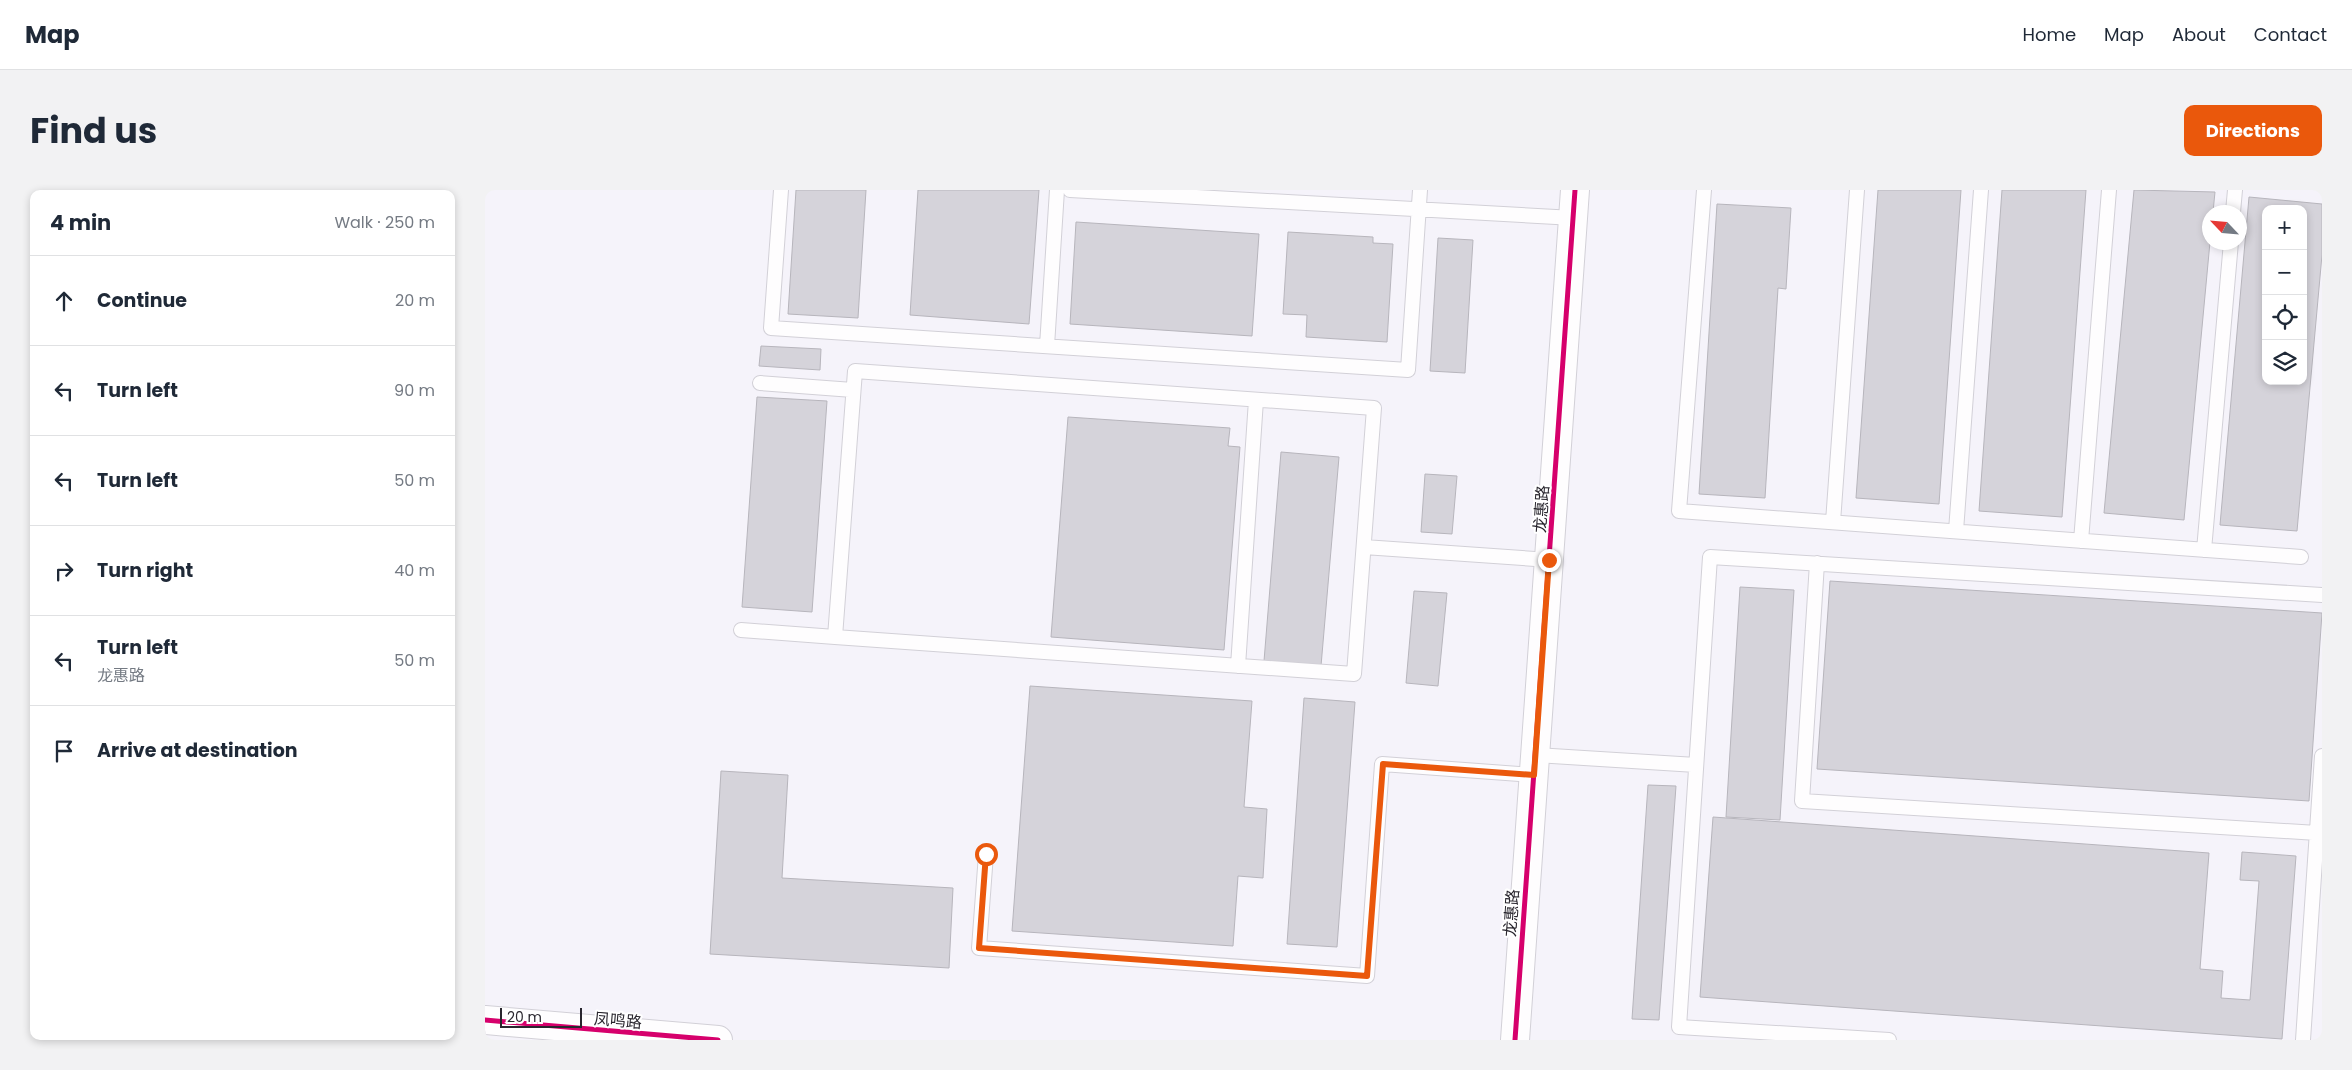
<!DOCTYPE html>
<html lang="en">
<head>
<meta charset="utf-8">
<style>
  body { margin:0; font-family:Poppins,"Noto Sans SC",sans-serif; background:#f2f2f3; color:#1f2937 }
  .controls { position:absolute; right:15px; top:15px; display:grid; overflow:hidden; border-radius:10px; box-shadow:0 2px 8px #0003 }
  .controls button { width:45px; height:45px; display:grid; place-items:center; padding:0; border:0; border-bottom:1px solid #e0e1e3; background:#fff; color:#1f2937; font:25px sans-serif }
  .compass { position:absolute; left:1717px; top:15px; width:45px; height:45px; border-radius:50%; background:#fff; box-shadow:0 2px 8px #0003; rotate:296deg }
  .scale { position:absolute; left:15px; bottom:12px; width:82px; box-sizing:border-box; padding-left:5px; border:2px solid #29262e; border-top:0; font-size:14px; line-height:18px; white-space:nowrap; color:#29262e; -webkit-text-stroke:4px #fff; paint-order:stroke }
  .stop { position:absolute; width:15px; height:15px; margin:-11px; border:4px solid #ea580c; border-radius:50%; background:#fff }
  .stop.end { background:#ea580c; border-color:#fff; box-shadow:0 1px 5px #0008 }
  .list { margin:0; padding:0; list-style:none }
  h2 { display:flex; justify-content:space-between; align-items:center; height:65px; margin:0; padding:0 20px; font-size:21px }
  h2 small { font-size:16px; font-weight:400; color:#747a83 }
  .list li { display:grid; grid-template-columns:32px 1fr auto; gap:15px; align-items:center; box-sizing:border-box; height:90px; padding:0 20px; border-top:1px solid #e0e1e3 }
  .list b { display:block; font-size:19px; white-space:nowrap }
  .list p { margin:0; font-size:16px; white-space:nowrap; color:#747a83 }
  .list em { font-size:16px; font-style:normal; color:#747a83 }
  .icon { flex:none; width:28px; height:28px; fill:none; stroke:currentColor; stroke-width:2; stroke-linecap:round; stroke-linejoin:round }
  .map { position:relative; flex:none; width:1837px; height:850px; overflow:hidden; border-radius:10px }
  header { display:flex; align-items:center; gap:30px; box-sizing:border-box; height:70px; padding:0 25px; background:#fff; border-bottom:1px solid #e0e1e3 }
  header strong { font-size:24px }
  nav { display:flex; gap:28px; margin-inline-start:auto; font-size:18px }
  .intro { display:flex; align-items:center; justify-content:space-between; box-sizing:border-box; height:120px; padding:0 30px }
  h1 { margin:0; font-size:35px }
  .button { padding:12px 22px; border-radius:10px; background:#ea580c; color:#fff; font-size:18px; font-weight:700 }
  main { display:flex; gap:30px; padding:0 30px }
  aside { flex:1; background:#fff; border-radius:10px; box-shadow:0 2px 8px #0003 }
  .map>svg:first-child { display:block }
</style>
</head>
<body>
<header>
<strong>Map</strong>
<nav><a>Home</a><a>Map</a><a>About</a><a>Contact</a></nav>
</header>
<div class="intro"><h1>Find us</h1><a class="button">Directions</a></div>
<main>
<aside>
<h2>4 min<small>Walk · 250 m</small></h2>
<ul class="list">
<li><svg class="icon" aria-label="ahead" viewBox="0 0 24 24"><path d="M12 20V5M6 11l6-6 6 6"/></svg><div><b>Continue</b></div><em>20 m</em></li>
<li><svg class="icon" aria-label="left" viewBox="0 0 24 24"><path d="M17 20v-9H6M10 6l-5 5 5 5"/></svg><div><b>Turn left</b></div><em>90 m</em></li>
<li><svg class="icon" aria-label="left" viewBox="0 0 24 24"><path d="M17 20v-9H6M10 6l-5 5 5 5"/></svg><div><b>Turn left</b></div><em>50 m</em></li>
<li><svg class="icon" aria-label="right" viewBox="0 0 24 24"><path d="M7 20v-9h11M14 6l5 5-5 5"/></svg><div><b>Turn right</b></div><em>40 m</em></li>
<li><svg class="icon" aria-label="left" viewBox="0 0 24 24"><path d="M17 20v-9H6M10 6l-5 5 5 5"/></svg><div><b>Turn left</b><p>龙惠路</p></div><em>50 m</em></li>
<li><svg class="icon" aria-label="arrive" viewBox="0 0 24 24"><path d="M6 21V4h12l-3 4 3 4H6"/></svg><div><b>Arrive at destination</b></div></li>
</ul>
</aside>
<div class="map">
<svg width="1837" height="850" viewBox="0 0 1837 850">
  <rect width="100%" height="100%" fill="#f5f3fa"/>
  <path fill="#d5d3da" stroke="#b7b5bc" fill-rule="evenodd" d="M311 0H381L373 128 303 124Z
    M433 0H554L544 134 425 125Z
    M1393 0H1476L1454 314 1371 308Z
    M1517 0H1601L1577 327 1494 321Z
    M1649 0 1730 2 1728 22H1724L1725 52 1699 330 1619 323Z
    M1764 7 1837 14V65L1812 341 1735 335ZM1781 19H1818V191H1781Z
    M1232 14 1306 18 1301 99 1293 98 1280 308 1214 304Z
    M591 32 774 44 767 146 585 134Z
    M803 42 888 47V53L908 54 902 152 821 147 822 125 798 124Z
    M953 48 988 50 980 183 945 181Z
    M276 156 336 159 335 180 274 176Z
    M272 207 342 211 327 422 257 417Z
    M583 227 745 238 743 256 755 257 739 460 566 447Z
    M796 262 854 267 836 476 779 471Z
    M940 284 972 286 967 344 936 342Z
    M1345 391 1837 423 1824 611 1332 579Z
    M1255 397 1309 400 1295 630 1241 627Z
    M929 401 962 403 953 496 921 493Z
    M545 496 767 511 759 617 782 619 778 688 753 686 748 756 527 741Z
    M819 508 870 512 852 757 802 754Z
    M236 581 303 585 297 688 468 698 464 778 225 764Z
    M1163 595 1191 596 1174 830 1147 829Z
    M1228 627 1724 663 1715 779 1738 781 1736 808 1765 810 1774 691 1755 690 1757 662 1811 666 1797 849 1215 807Z"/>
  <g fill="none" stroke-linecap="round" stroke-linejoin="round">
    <g stroke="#d2d0d7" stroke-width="16">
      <path id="lane" d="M296 0 286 138 923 180 935 0
        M585 0 1089 28
        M1219 0 1194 321 1816 367
        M1748 22 1750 0
        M562 156 572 0
        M370 181 889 218 869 484 350 447Z
        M275 193 368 200
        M1348 332 1372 0
        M1471 341 1496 0
        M1596 351 1624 0
        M879 357 1065 370
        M1719 360 1746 52
        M1332 373 1317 611 1832 643
        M256 440 350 447
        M753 476 771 210
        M1051 565 1211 575
        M501 664 494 758 882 786 897 574 1049 585
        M1404 850 1194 837 1225 367 1837 405
        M1818 850 1837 566"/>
    </g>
    <g stroke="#d2d0d7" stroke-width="30">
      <path id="secondary" d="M0 830 233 850
        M1030 850 1090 0"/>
    </g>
    <use href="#lane" stroke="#fefdfe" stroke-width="14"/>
    <use href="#secondary" stroke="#fefdfe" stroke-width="28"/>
    <g stroke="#fff" stroke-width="8">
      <path id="cycleway" d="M0 830 233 850
        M1030 850 1090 0"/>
    </g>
    <use href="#cycleway" stroke="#d6006c" stroke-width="5"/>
  </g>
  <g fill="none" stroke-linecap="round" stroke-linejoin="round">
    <path stroke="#ea580c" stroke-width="6" d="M501 664 494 758 882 786 898 574 1049 585 1064 370"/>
  </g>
  <g text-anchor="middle" stroke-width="4" stroke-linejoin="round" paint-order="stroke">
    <g font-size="16" fill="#29262e" stroke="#fff">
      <text transform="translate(1056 319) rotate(-86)" y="6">龙惠路</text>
      <text transform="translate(1026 723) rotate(-86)" y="6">龙惠路</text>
      <text transform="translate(133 830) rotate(5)" y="6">凤鸣路</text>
    </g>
  </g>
</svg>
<div class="controls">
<button>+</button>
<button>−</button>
<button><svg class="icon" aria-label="locate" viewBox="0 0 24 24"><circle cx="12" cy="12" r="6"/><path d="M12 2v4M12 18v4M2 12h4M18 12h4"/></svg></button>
<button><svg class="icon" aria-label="layers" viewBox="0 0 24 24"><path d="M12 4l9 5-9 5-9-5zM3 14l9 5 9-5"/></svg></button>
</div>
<svg class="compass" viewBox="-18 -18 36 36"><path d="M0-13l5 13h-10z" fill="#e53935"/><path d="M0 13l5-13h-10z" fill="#747a83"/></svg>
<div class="scale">20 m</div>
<div class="stop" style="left:501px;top:664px"></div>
<div class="stop end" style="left:1064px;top:370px"></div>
</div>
</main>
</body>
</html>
